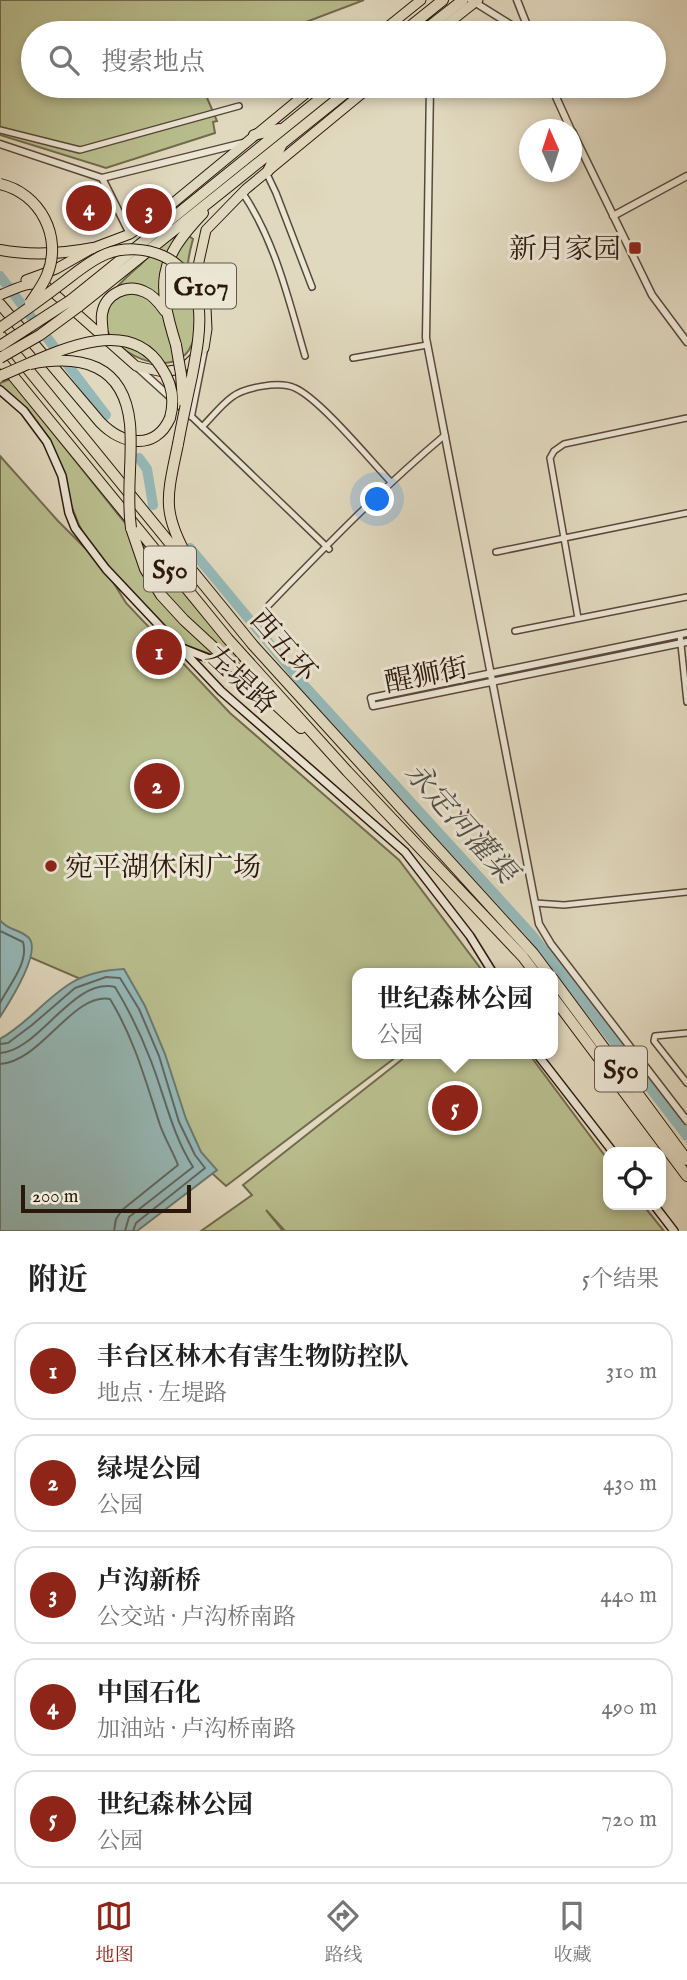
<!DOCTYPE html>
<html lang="zh">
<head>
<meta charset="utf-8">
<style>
  body { margin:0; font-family:"IM FELL English","Noto Serif SC",serif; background:#f2f2f2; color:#222 }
  .controls { position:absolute; right:21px; bottom:21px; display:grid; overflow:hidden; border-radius:14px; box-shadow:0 4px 10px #0003 }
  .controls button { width:63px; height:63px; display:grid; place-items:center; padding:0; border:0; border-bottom:2px solid #e0e0e0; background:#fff; color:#222; font:35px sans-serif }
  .compass { position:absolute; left:519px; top:119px; width:63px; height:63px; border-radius:50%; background:#fff; box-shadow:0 4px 10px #0003; rotate:357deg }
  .scale { position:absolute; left:21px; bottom:18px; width:170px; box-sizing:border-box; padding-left:7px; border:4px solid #2b180c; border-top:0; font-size:19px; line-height:24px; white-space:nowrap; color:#2b180c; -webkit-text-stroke:5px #ece6d5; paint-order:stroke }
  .you { position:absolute; left:378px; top:500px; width:24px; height:24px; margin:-18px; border:5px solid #fff; border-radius:50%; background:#1a73e8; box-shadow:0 0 0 10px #1a73e833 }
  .badge { display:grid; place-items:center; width:46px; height:46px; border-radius:50%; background:#8f2418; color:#fff; font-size:23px; font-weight:700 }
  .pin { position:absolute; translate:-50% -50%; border:4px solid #fff; box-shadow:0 2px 7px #0006 }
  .popup { position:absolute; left:352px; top:968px; width:206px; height:91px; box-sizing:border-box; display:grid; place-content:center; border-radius:14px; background:#fff; filter:drop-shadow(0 2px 5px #0005); font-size:23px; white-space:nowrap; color:#767676 }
  .popup b { font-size:26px; color:#222 }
  .popup::after { content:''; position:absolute; left:50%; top:100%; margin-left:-14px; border:14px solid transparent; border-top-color:#fff }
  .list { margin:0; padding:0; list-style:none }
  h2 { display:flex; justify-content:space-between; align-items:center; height:91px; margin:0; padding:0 28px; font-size:30px }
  h2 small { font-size:23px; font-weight:400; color:#767676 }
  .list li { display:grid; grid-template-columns:46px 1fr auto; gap:21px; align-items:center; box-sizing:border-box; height:98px; margin:0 14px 14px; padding:0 14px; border:2px solid #e0e0e0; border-radius:21px }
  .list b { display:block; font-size:26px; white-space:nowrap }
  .list p { margin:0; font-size:23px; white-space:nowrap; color:#767676 }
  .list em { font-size:23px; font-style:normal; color:#767676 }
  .icon { flex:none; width:38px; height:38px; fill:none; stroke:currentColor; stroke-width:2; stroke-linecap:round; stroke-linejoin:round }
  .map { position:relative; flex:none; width:687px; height:1231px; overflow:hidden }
  .search { position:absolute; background:#fff; box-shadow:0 4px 10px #0003; left:21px; right:21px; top:21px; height:77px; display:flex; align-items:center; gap:18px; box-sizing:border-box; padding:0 24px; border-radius:38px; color:#767676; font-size:26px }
  .sheet { height:651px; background:#fff }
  nav { display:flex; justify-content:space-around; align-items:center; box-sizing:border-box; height:98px; border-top:2px solid #e0e0e0; background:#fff; font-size:19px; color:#767676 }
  nav a { display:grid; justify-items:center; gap:4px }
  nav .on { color:#8f2418 }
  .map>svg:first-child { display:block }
</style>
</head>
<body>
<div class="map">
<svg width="687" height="1231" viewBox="0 0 687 1231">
  <rect width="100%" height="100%" fill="#e1d9bf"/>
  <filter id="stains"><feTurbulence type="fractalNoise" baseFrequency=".00286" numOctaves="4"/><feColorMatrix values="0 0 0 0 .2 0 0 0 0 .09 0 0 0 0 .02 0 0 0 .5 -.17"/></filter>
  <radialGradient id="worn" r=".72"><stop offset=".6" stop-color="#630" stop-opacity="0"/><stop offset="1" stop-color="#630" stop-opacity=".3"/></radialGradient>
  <path fill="#b9be8e" stroke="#726b4d" stroke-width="2" d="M0 0H364L277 33H33V86H202L217 121 213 122 215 133 106 168 0 135Z
    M186 234 193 239C191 247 188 257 188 265 189 291 203 319 192 344 176 385 104 352 104 318 104 296 124 279 139 266 153 253 166 236 186 234Z
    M10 379 117 513 245 666 178 643 111 571 87 541 79 525 71 505 65 473 52 445 27 410 0 386V383Z
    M0 456 58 521 103 566 126 603 230 713 399 860 484 973H357V1054H400L226 1186 171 1136 118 995 20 953 0 927Z
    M409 1054H529L608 1160V1205H643L664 1231H285L266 1210 283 1231H201L252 1195 243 1185Z"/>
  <path fill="#96b9b8" stroke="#6b7973" stroke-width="2" d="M0 920C7 930 19 929 28 937 43 950 9 1003 0 1017Z
    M124 969 145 1006 165 1054 186 1119 201 1152 217 1170 137 1231H0V1039C27 1024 45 999 71 983 87 973 106 970 124 969Z"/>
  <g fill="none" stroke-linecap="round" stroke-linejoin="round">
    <path stroke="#606862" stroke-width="2" d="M0 931 23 942C29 963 9 985 0 1003
      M0 1044 8 1043 32 1025 75 988 106 977 120 978 139 1009 159 1056 179 1122 195 1155 205 1168 136 1223 133 1231
      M0 1053C39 1051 73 977 115 987 129 1010 141 1035 151 1061 165 1097 172 1134 193 1167L129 1217 125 1231
      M0 1064C41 1062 73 992 110 999 134 1038 146 1082 160 1125 165 1139 173 1152 178 1165L122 1210 116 1219 114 1231"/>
    <path stroke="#96b9b8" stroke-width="10" d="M0 276 106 415
      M139 458 147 469 153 505
      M190 548 303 684 532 935 687 1136"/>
    <g stroke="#584839" stroke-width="8">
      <path id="minor" d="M0 130 80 150 239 106
        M266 172 276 193 312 287
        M242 192C275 240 289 301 305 356
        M353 358 427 345
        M191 416 329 549
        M202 427C212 417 221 405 232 397 245 387 280 381 295 388 320 399 370 460 391 482
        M496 552 687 513
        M268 606C325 547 382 488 445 435
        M578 618 550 458 554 451 564 444 687 418
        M515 631 687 597
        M680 635 687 702
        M535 903 564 905 687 892
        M687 1033 655 1036 654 1041 687 1083"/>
    </g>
    <g stroke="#584839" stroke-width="9">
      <path id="tertiary" d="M471 0 524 33
        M517 0 530 33
        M430 86 426 338 539 924 551 944 687 1121
        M551 86 571 130
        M572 131 652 295 687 342
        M0 144 102 178 243 143
        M102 178 130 234
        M613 216 687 176
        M138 368 191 416
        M191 416 204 350
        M687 633 371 698 373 706 687 642"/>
    </g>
    <g stroke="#2b180c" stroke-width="10">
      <path id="secondary" d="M0 390 24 411 47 442 62 476 69 513 75 528 106 569 221 691 405 852 470 936 493 973
        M182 648 232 668
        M537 1054 613 1152
        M654 1205 674 1231"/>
    </g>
    <g stroke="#2b180c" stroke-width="11">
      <path id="trunk" d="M380 33 421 0
        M436 33 478 0
        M26 280 56 269 93 248 130 234 167 208 315 86
        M0 295C16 289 31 279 47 287L136 366 163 372 175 370 188 364 204 348 207 329 206 308 198 266 206 230 246 189 371 86"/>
    </g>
    <g stroke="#2b180c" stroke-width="12">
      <path id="motorway" d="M402 33 443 0
        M421 33 463 0
        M254 135 279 129
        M268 171 281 146
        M0 250C32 256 62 254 93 248
        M71 300 336 86
        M0 304 100 422C121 444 155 452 170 418
        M78 307 354 86
        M0 335 253 645 533 953 548 973
        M103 337C103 329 101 322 102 314 105 294 127 283 145 292 153 295 160 304 165 311
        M176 345C157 283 157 261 203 213
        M0 360 228 639 347 771 523 957 535 973
        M178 444C167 497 161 511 189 560
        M131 528 145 569 161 595 184 620 301 728
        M553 979 687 1160
        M553 997 687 1176"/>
    </g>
    <use href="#minor" stroke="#ece6d5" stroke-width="5"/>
    <use href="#tertiary" stroke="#ece6d5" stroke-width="6"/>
    <use href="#secondary" stroke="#ece6d5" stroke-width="7"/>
    <use href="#trunk" stroke="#e1d9bf" stroke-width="9"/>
    <use href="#motorway" stroke="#e1d9bf" stroke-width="10"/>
    <g stroke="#2b180c" stroke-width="12" stroke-linecap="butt">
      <path id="motorway-bridge" d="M0 184C40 193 63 237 47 275 43 285 36 294 30 303
        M0 328C22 313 44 297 65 281 78 271 91 260 106 254 124 247 145 248 163 256 212 279 200 334 192 376 187 399 182 422 178 444
        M176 345 181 374 183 401
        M0 346 71 300
        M0 358 40 335 78 307
        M30 364C81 354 124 364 130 424 133 459 126 492 131 528
        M0 376C45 358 126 310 161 367 172 383 175 400 170 418"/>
    </g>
    <use href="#motorway-bridge" stroke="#e1d9bf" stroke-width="10"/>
  </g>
  <g fill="#8f2418" stroke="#ece6d5" stroke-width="2.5">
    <rect x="628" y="241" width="14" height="14" rx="3.5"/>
    <circle cx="51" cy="866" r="7"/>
  </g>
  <g text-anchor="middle" stroke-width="6" stroke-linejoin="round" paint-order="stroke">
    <g fill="#ece6d5" stroke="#655648" stroke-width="2">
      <rect x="166" y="263.5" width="70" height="45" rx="5"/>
      <rect x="144" y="546.5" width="52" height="45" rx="5"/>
      <rect x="595" y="1046.5" width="52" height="45" rx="5"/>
    </g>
    <g font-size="26" font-weight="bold" fill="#2b180c">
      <text x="201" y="295">G107</text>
      <text x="170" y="578">S50</text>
      <text x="621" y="1078">S50</text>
    </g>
    <g font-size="28" fill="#2b180c" stroke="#ece6d5" text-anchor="end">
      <text x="621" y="258">新月家园</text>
      <text x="65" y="876" text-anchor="start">宛平湖休闲广场</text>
    </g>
    <g font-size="28" fill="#2b180c" stroke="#ece6d5">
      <text transform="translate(284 645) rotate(49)" y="10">西五环</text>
      <text transform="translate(426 674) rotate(-11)" y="10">醒狮街</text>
      <text transform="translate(242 679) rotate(43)" y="10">左堤路</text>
    </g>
    <g font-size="30" font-style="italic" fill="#505048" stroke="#ece6d5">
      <text transform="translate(461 822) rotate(48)" y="10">永定河灌渠</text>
    </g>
  </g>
  <rect width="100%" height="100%" filter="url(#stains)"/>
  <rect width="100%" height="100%" fill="url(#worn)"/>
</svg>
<div class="controls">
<button><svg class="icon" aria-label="locate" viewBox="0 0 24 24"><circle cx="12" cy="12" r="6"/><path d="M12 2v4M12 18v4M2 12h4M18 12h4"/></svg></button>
</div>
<svg class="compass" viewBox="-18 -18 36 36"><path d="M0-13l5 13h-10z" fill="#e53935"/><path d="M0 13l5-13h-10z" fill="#767676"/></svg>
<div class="scale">200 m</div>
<div class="you"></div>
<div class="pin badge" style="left:159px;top:652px">1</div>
<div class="pin badge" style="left:157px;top:786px">2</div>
<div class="pin badge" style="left:149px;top:211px">3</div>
<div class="pin badge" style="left:89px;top:208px">4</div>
<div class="pin badge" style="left:455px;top:1108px">5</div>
<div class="popup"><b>世纪森林公园</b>公园</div>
<div class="search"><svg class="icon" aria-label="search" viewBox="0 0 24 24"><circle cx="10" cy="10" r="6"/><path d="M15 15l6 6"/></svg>搜索地点</div>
</div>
<section class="sheet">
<h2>附近<small>5个结果</small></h2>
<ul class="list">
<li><span class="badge">1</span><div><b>丰台区林木有害生物防控队</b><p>地点 · 左堤路</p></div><em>310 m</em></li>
<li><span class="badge">2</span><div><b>绿堤公园</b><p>公园</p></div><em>430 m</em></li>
<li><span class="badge">3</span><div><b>卢沟新桥</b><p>公交站 · 卢沟桥南路</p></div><em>440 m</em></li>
<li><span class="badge">4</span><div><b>中国石化</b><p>加油站 · 卢沟桥南路</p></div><em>490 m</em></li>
<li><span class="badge">5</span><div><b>世纪森林公园</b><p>公园</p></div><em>720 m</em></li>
</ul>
</section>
<nav>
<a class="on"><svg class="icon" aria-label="map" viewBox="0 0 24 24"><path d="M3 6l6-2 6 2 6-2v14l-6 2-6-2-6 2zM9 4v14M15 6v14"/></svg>地图</a>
<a><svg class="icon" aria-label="directions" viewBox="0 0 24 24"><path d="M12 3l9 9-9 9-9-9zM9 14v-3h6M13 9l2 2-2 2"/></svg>路线</a>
<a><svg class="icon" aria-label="saved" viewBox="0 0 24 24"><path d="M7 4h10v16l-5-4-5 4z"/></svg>收藏</a>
</nav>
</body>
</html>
